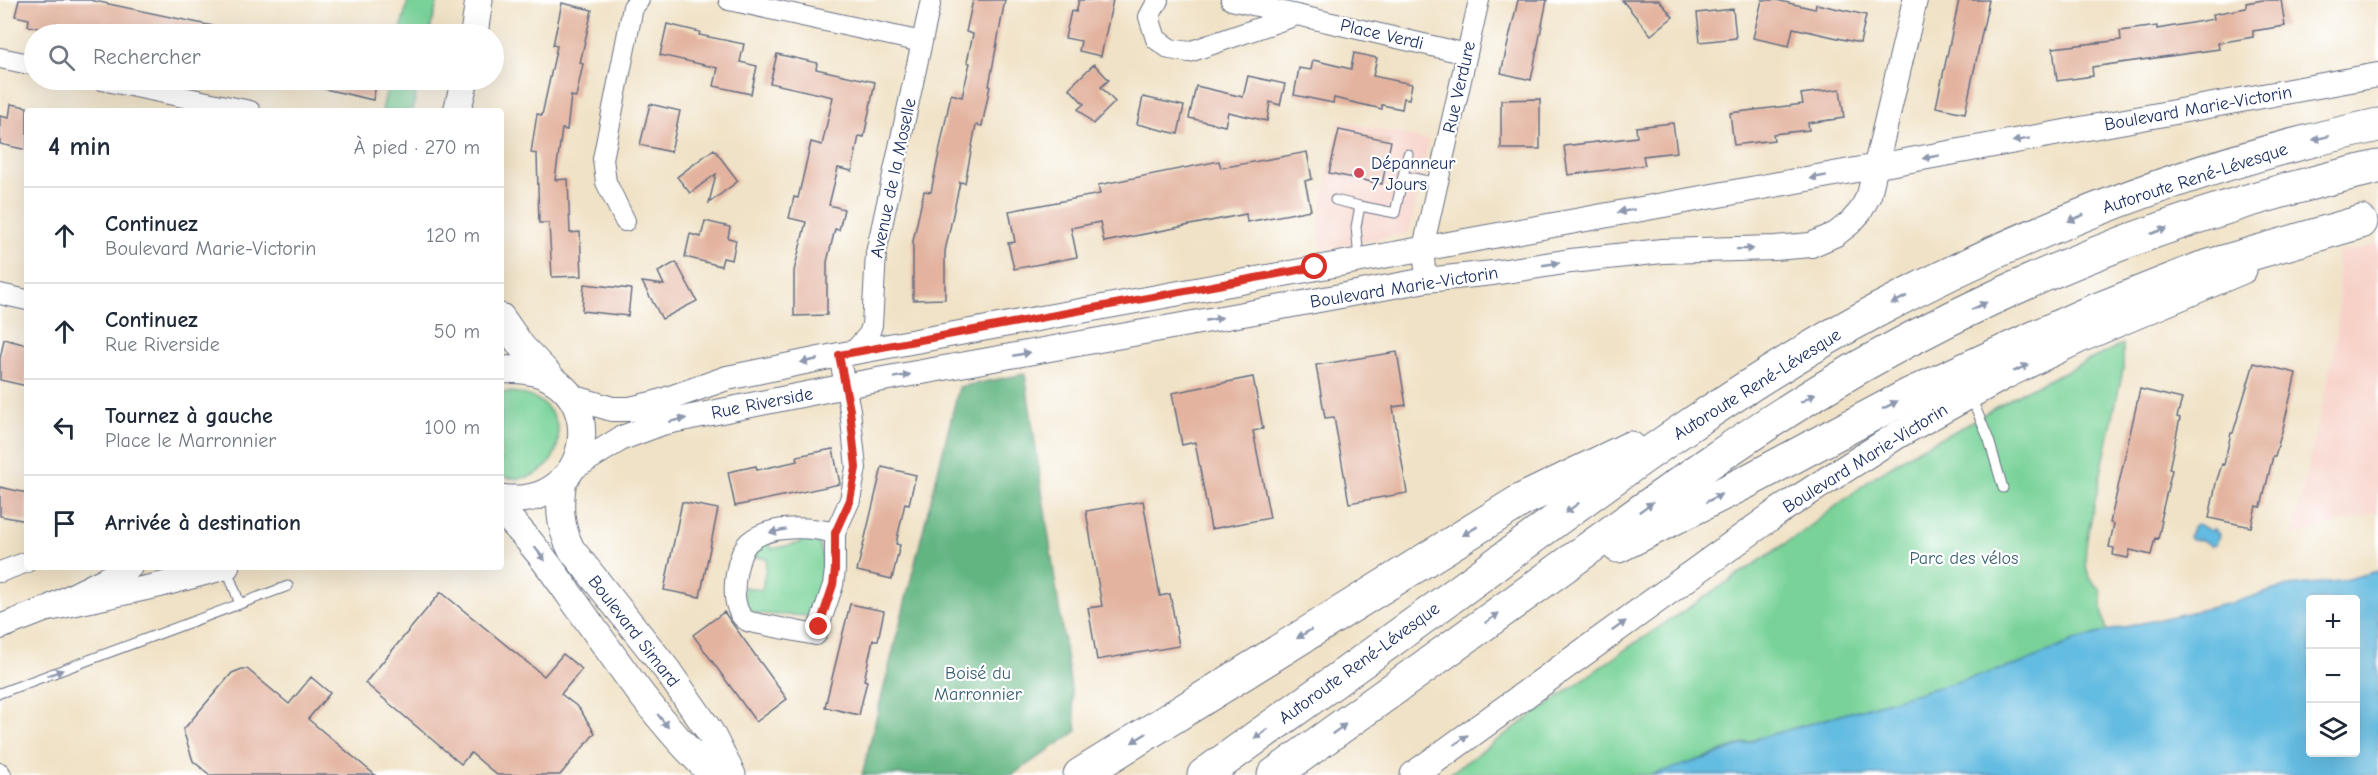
<!DOCTYPE html>
<html lang="fr">
<head>
<meta charset="utf-8">
<style>
  body { margin:0; font-family:"Comic Neue",sans-serif; background:#f2f2f3; color:#1f2937 }
  .controls { position:absolute; right:18px; bottom:18px; display:grid; overflow:hidden; border-radius:6px; box-shadow:0 6px 24px #0002 }
  .controls button { width:54px; height:54px; display:grid; place-items:center; padding:0; border:0; border-bottom:2px solid #e0e1e3; background:#fff; color:#1f2937; font:30px sans-serif }
  .stop { position:absolute; width:18px; height:18px; margin:-14px; border:4px solid #d93025; border-radius:50%; background:#fff }
  .stop.end { background:#d93025; border-color:#fff; box-shadow:0 2px 6px #0008 }
  .list { margin:0; padding:0; list-style:none }
  h2 { display:flex; justify-content:space-between; align-items:center; height:78px; margin:0; padding:0 24px; font-size:26px }
  h2 small { font-size:20px; font-weight:400; color:#747a83 }
  .list li { display:grid; grid-template-columns:39px 1fr auto; gap:18px; align-items:center; box-sizing:border-box; height:96px; padding:0 24px; border-top:2px solid #e0e1e3 }
  .list b { display:block; font-size:22px; white-space:nowrap }
  .list p { margin:0; font-size:20px; white-space:nowrap; color:#747a83 }
  .list em { font-size:20px; font-style:normal; color:#747a83 }
  .icon { flex:none; width:33px; height:33px; fill:none; stroke:currentColor; stroke-width:2; stroke-linecap:round; stroke-linejoin:round }
  .map { position:relative; flex:none; width:2378px; height:775px; overflow:hidden }
  .search { position:absolute; background:#fff; box-shadow:0 6px 24px #0002; left:24px; top:24px; width:480px; height:66px; display:flex; align-items:center; gap:15px; box-sizing:border-box; padding:0 21px; border-radius:33px; color:#747a83; font-size:22px }
  .panel { position:absolute; background:#fff; box-shadow:0 6px 24px #0002; left:24px; top:108px; width:480px; height:462px; border-radius:6px }
  .map>svg:first-child { display:block }
</style>
</head>
<body>
<div class="map">
<svg width="2378" height="775" viewBox="0 0 2378 775">
  <rect width="100%" height="100%" fill="#fff"/>
  <filter id="ink" filterUnits="userSpaceOnUse"><feTurbulence type="fractalNoise" baseFrequency=".0167" numOctaves="2"/><feDisplacementMap in="SourceGraphic" scale="12" xChannelSelector="R" yChannelSelector="G"/><feConvolveMatrix kernelMatrix="1 2 1 2 8 2 1 2 1" color-interpolation-filters="sRGB"/></filter>
  <filter id="wash" filterUnits="userSpaceOnUse"><feTurbulence type="fractalNoise" baseFrequency=".008" numOctaves="4" result="noise"/><feDisplacementMap in="SourceGraphic" scale="24" xChannelSelector="R" yChannelSelector="G"/><feGaussianBlur stdDeviation="1.35" result="paint"/><feColorMatrix in="noise" values="0 0 0 0 0 0 0 0 0 0 0 0 0 0 0 0 0 1.4 0 .05"/><feComposite in="paint" operator="in"/></filter>
  <g filter="url(#wash)">
    <rect width="100%" height="100%" fill="#f0e2c6"/>
    <path fill="#f7d1c8" d="M1339 121 1429 140 1410 230 1407 233 1321 250 1319 220Z
      M2378 244V512L2292 536 2335 349 2339 300 2338 253Z"/>
    <path fill="#79d399" stroke="#4a817c" stroke-width="1.5" d="M408 0H438L429 34H400Z
      M389 80H419L412 111H382Z
      M2123 344V369L2087 539C2084 558 2083 577 2101 590L2103 616 2107 631 2074 641 2020 664 1759 738 1663 773 1651 775H1448L1629 647 1800 534 1875 476 1920 448 1955 431 2020 393Z
      M508 392C586 396 565 495 501 476V393Z
      M800 537C804 537 811 537 814 539 825 543 825 588 822 598 820 604 816 610 813 616L758 614 745 608 744 587 762 590 767 559 750 556 761 544 769 542 772 549 800 543Z"/>
    <path fill="#62b581" stroke="#3e7270" stroke-width="1.5" d="M1025 374 1077 731 1012 775H862L959 387Z"/>
    <path fill="#64bce1" stroke="#4076a0" stroke-width="1.5" fill-rule="evenodd" d="M2197 524C2203 525 2205 529 2211 531L2214 528 2219 535 2216 544 2211 545 2202 540H2191L2189 537 2192 527Z
      M2378 571V775H1651L1725 752 1759 738 2020 664 2074 641 2107 631 2231 603 2288 586 2340 581ZM2310 600H2356V752H2310Z"/>
    <g id="blocks">
      <path fill="#e3b39f" d="M19 0H90L218 27V34H113L56 23 54 31 28 26 29 19 15 16Z
        M973 0H1005L989 86H990L982 126 976 125 965 183 960 182 945 251V299L913 300V241L924 191 931 192 951 94 962 97 970 63 967 62 973 34 966 32Z
        M1079 0H1113L1101 56 1079 51 1081 41 1065 38 1071 11 1076 12Z
        M1518 0H1547L1531 80 1501 73Z
        M1622 0H1659L1673 17 1651 35Z
        M1762 0H1776L1815 9 1816 4 1866 15 1860 43 1793 28 1789 46 1753 38Z
        M1959 0H1989L1965 113 1936 107Z
        M2263 0H2281L2285 26 2253 31V37L2218 43 2219 49 2092 67 2093 76 2057 81 2053 48 2121 40 2120 31 2157 26V29L2214 19 2213 14 2246 8V3Z
        M562 3 592 10 580 63 583 64 576 97 571 96 567 130 562 129 555 180 568 179 570 233 580 232 582 276 552 277 549 223H539L537 154 531 153 537 114 542 115 557 46 553 45Z
        M1733 9 1736 38 1700 42 1697 13Z
        M667 24 700 32 699 35 744 44 740 62 757 66 751 94 714 86 718 68 660 55Z
        M1354 53 1377 58 1373 76 1412 84 1409 99 1404 98 1402 109 1382 105V109L1334 98 1333 103 1294 95 1299 68 1311 70 1313 60 1351 69Z
        M777 54 817 63 816 69 875 82 864 137 859 136 852 171 838 168 829 205 844 209 839 230 835 229 827 262V315L794 316V271L806 222 789 218 794 197 798 198 811 142 822 145 833 97 770 83Z
        M1094 64 1109 80 1101 87 1115 102 1093 124 1078 109 1084 104 1069 88Z
        M1248 76 1285 84 1280 105 1270 102 1267 121 1228 112 1225 126 1189 118 1196 86 1243 97Z
        M316 80H377L373 100 316 87Z
        M1840 89 1844 118 1808 123 1809 130 1773 134 1774 140 1734 145 1730 113 1803 104 1801 94Z
        M1143 97 1184 106 1178 134 1137 124Z
        M1540 99V149H1501V100Z
        M11 104 27 107V150L0 144V116L9 118Z
        M650 104 680 111 671 152 640 145Z
        M1673 123 1677 152 1643 156 1645 165 1568 175 1564 146 1637 137 1636 127Z
        M1339 130 1391 141 1382 184 1329 173Z
        M714 149 738 181 709 203 716 174 690 193 677 177Z
        M1307 152 1312 179 1305 181 1311 210 1247 222 1246 214 1104 242 1100 222 1071 228 1077 257 1014 269 1008 243 1015 242 1009 211 1100 194 1098 185 1219 161 1221 168Z
        M705 221 730 227 728 238 736 240 732 260 723 258 721 266 685 257 690 234 701 237Z
        M676 262 697 301 662 319 642 282 664 285 658 272Z
        M584 284 631 289 628 316 582 311Z
        M4 339 27 345V386L0 380V359Z
        M1397 352 1406 405 1393 407 1407 493 1349 503 1334 417 1325 418 1316 365Z
        M2254 363 2296 373 2283 428 2275 456H2273L2261 507 2256 506 2251 527 2209 518 2216 483 2222 464 2224 465 2231 433H2233Z
        M1253 377 1263 429 1253 431 1270 518 1211 529 1195 442 1182 445 1172 393Z
        M2140 389 2182 399 2177 417 2180 418 2169 469 2172 470 2160 520 2162 521 2158 539 2155 538 2151 555 2130 550 2128 558 2113 555 2114 548 2109 547 2114 524 2110 523Z
        M833 449 840 484 735 506 728 472 756 466 757 470 798 461 797 456Z
        M882 467 916 475 909 504 905 503 896 544 900 545 892 579 857 571Z
        M0 487 27 493V521L0 516Z
        M1143 501 1160 596 1170 594 1179 646 1097 660 1088 608 1102 606 1086 511Z
        M682 502 718 509 700 597 664 590Z
        M441 592 544 676 563 654 582 669 561 694 579 708 595 733 560 775H497L471 753 461 764 365 683Z
        M850 604 884 611 878 640H873L864 680 867 681 859 715 825 707Z
        M724 612 787 699 756 722 693 635Z
        M242 669H247L289 704 311 677 330 693 308 719 375 775H210L193 761 183 730 232 673Z"/>
    </g>
  </g>
  <g filter="url(#ink)">
    <use href="#blocks" fill-opacity="0" stroke="#666e82" stroke-width="1.5"/>
    <g fill="none" stroke-linecap="round" stroke-linejoin="round">
      <g stroke="#666e82" stroke-width="11">
        <path id="service" d="M1403 176 1408 154
          M1335 200 1360 206
          M1359 259 1356 227 1360 206 1395 213 1403 176 1438 183
          M1971 397 1989 440 2003 488
          M226 567 240 604
          M0 693 288 586"/>
      </g>
      <g stroke="#666e82" stroke-width="22">
        <path id="minor" d="M729 0 922 42
          M1158 0 1149 17 1156 39 1170 49 1189 52 1297 15
          M1231 0 1467 54
          M0 58 34 65
          M102 80 250 111
          M625 221 606 182 603 159 633 7 639 0
          M1426 280 1423 248 1479 0
          M0 294 27 300
          M853 352 869 334 872 325 876 253 931 0
          M835 533C810 527 770 524 749 542 735 555 725 614 750 622L816 635 833 585 835 570V533L850 500 856 468 850 410 839 355
          M0 572 27 562
          M0 773 1 775"/>
      </g>
      <g stroke="#666e82" stroke-width="26">
        <path id="tertiary" d="M572 397 612 409H630L656 403 727 378 839 355 2378 75
          M570 470 622 438 662 423 861 383 1271 309 1426 280 1493 273 1571 261 1662 251 1775 248 1811 245 1836 234 1850 223 1860 212 1869 195 1915 0
          M44 610 160 585 227 567
          M0 627 44 610 130 567"/>
      </g>
      <g stroke="#666e82" stroke-width="29">
        <path id="secondary" d="M474 34 479 0
          M457 111 465 80
          M501 317 522 347 550 376
          M501 370C614 359 603 513 501 498
          M563 479C559 505 559 525 571 549L667 670 710 732 732 775
          M501 511C534 542 558 579 584 615 623 671 663 728 713 775
          M1414 775 1779 511 1899 434 2006 375 2080 339 2243 270"/>
      </g>
      <g stroke="#666e82" stroke-width="35">
        <path id="motorway" d="M1618 546 1746 482 1909 395 2086 314 2202 268 2361 222
          M1080 775 1520 501 1630 448
          M1204 775C1300 706 1396 638 1491 568 1615 476 1740 384 1876 311 2034 227 2203 162 2378 125
          M1274 775C1373 704 1471 633 1570 562 1665 493 1759 425 1861 366 2022 275 2198 207 2378 167"/>
      </g>
      <use href="#service" stroke="#fff" stroke-width="9"/>
      <use href="#minor" stroke="#fff" stroke-width="20"/>
      <use href="#tertiary" stroke="#fff" stroke-width="24"/>
      <use href="#secondary" stroke="#fff" stroke-width="27"/>
      <use href="#motorway" stroke="#fff" stroke-width="33"/>
    </g>
    <defs><path id="oneway-solid" d="M-6-.8H1V-3.2L6.5 0L1 3.2V.8H-6Z" transform="scale(1.5)"/></defs>
    <g fill="#8d97ae">
      <use href="#oneway-solid" transform="translate(2321 138) rotate(166)"/>
      <use href="#oneway-solid" transform="translate(2021 140) rotate(170)"/>
      <use href="#oneway-solid" transform="translate(1931 157) rotate(170)"/>
      <use href="#oneway-solid" transform="translate(1818 177) rotate(170)"/>
      <use href="#oneway-solid" transform="translate(1626 211) rotate(170)"/>
      <use href="#oneway-solid" transform="translate(2076 218) rotate(158)"/>
      <use href="#oneway-solid" transform="translate(2159 231) rotate(-20)"/>
      <use href="#oneway-solid" transform="translate(1745 249) rotate(-1)"/>
      <use href="#oneway-solid" transform="translate(1551 264) rotate(-8)"/>
      <use href="#oneway-solid" transform="translate(1899 300) rotate(153)"/>
      <use href="#oneway-solid" transform="translate(1979 306) rotate(-26)"/>
      <use href="#oneway-solid" transform="translate(1214 319) rotate(-11)"/>
      <use href="#oneway-solid" transform="translate(1022 354) rotate(-11)"/>
      <use href="#oneway-solid" transform="translate(809 361) rotate(169)"/>
      <use href="#oneway-solid" transform="translate(2021 368) rotate(-26)"/>
      <use href="#oneway-solid" transform="translate(902 376) rotate(-10)"/>
      <use href="#oneway-solid" transform="translate(1808 398) rotate(-31)"/>
      <use href="#oneway-solid" transform="translate(1890 405) rotate(-27)"/>
      <use href="#oneway-solid" transform="translate(678 420) rotate(-12)"/>
      <use href="#oneway-solid" transform="translate(1714 498) rotate(-27)"/>
      <use href="#oneway-solid" transform="translate(1646 507) rotate(-36)"/>
      <use href="#oneway-solid" transform="translate(1572 508) rotate(144)"/>
      <use href="#oneway-solid" transform="translate(778 531) rotate(168)"/>
      <use href="#oneway-solid" transform="translate(1470 531) rotate(149)"/>
      <use href="#oneway-solid" transform="translate(540 554) rotate(53)"/>
      <use href="#oneway-solid" transform="translate(1492 618) rotate(-36)"/>
      <use href="#oneway-solid" transform="translate(1619 626) rotate(-36)"/>
      <use href="#oneway-solid" transform="translate(1304 634) rotate(148)"/>
      <use href="#oneway-solid" transform="translate(55 673) rotate(-21)"/>
      <use href="#oneway-solid" transform="translate(663 721) rotate(51)"/>
      <use href="#oneway-solid" transform="translate(1339 729) rotate(-36)"/>
      <use href="#oneway-solid" transform="translate(1261 734) rotate(144)"/>
      <use href="#oneway-solid" transform="translate(1139 738) rotate(148)"/>
      <use href="#oneway-solid" transform="translate(1461 740) rotate(-36)"/>
    </g>
  </g>
  <g fill="none" stroke-linecap="round" stroke-linejoin="round" filter="url(#ink)">
    <path stroke="#d93025" stroke-width="8" d="M819 627 833 585 835 570V533L850 500 856 468 850 410 839 355 1315 267"/>
  </g>
  <circle fill="#d1495b" stroke="#fff" stroke-width="2" cx="1359" cy="173" r="6"/>
  <g text-anchor="middle" stroke-width="4.5" stroke-linejoin="round" paint-order="stroke">
    <g font-size="18" fill="#1b2f5e" stroke="#fff">
      <text transform="translate(1382 34) rotate(13)" y="6">Place Verdi</text>
      <text transform="translate(1459 87) rotate(-77)" y="6">Rue Verdure</text>
      <text transform="translate(2198 108) rotate(-10)" y="6">Boulevard Marie-Victorin</text>
      <text transform="translate(893 178) rotate(-78)" y="6">Avenue de la Moselle</text>
      <text transform="translate(2195 178) rotate(-18)" y="6">Autoroute René-Lévesque</text>
      <text transform="translate(1404 287) rotate(-9)" y="6">Boulevard Marie-Victorin</text>
      <text transform="translate(1757 384) rotate(-32)" y="6">Autoroute René-Lévesque</text>
      <text transform="translate(762 403) rotate(-11)" y="6">Rue Riverside</text>
      <text transform="translate(1865 458) rotate(-32)" y="6">Boulevard Marie-Victorin</text>
      <text transform="translate(634 631) rotate(52)" y="6">Boulevard Simard</text>
      <text transform="translate(1359 663) rotate(-36)" y="6">Autoroute René-Lévesque</text>
    </g>
    <g font-size="18" fill="#1b2f5e" stroke="#fff" text-anchor="start">
      <text x="1371" y="169">Dépanneur<tspan x="1371" dy="21">7 Jours</tspan></text>
    </g>
    <g font-size="18" fill="#376070" stroke="#fff">
      <text x="1964" y="564">Parc des vélos</text>
      <text x="978" y="679">Boisé du<tspan x="978" dy="21">Marronnier</tspan></text>
    </g>
  </g>
</svg>
<div class="controls">
<button>+</button>
<button>−</button>
<button><svg class="icon" aria-label="layers" viewBox="0 0 24 24"><path d="M12 4l9 5-9 5-9-5zM3 14l9 5 9-5"/></svg></button>
</div>
<div class="stop" style="left:1315px;top:267px"></div>
<div class="stop end" style="left:819px;top:627px"></div>
<div class="search"><svg class="icon" aria-label="search" viewBox="0 0 24 24"><circle cx="10" cy="10" r="6"/><path d="M15 15l6 6"/></svg>Rechercher</div>
<section class="panel">
<h2>4 min<small>À pied · 270 m</small></h2>
<ul class="list">
<li><svg class="icon" aria-label="ahead" viewBox="0 0 24 24"><path d="M12 20V5M6 11l6-6 6 6"/></svg><div><b>Continuez</b><p>Boulevard Marie-Victorin</p></div><em>120 m</em></li>
<li><svg class="icon" aria-label="ahead" viewBox="0 0 24 24"><path d="M12 20V5M6 11l6-6 6 6"/></svg><div><b>Continuez</b><p>Rue Riverside</p></div><em>50 m</em></li>
<li><svg class="icon" aria-label="left" viewBox="0 0 24 24"><path d="M17 20v-9H6M10 6l-5 5 5 5"/></svg><div><b>Tournez à gauche</b><p>Place le Marronnier</p></div><em>100 m</em></li>
<li><svg class="icon" aria-label="arrive" viewBox="0 0 24 24"><path d="M6 21V4h12l-3 4 3 4H6"/></svg><div><b>Arrivée à destination</b></div></li>
</ul>
</section>
</div>
</body>
</html>
